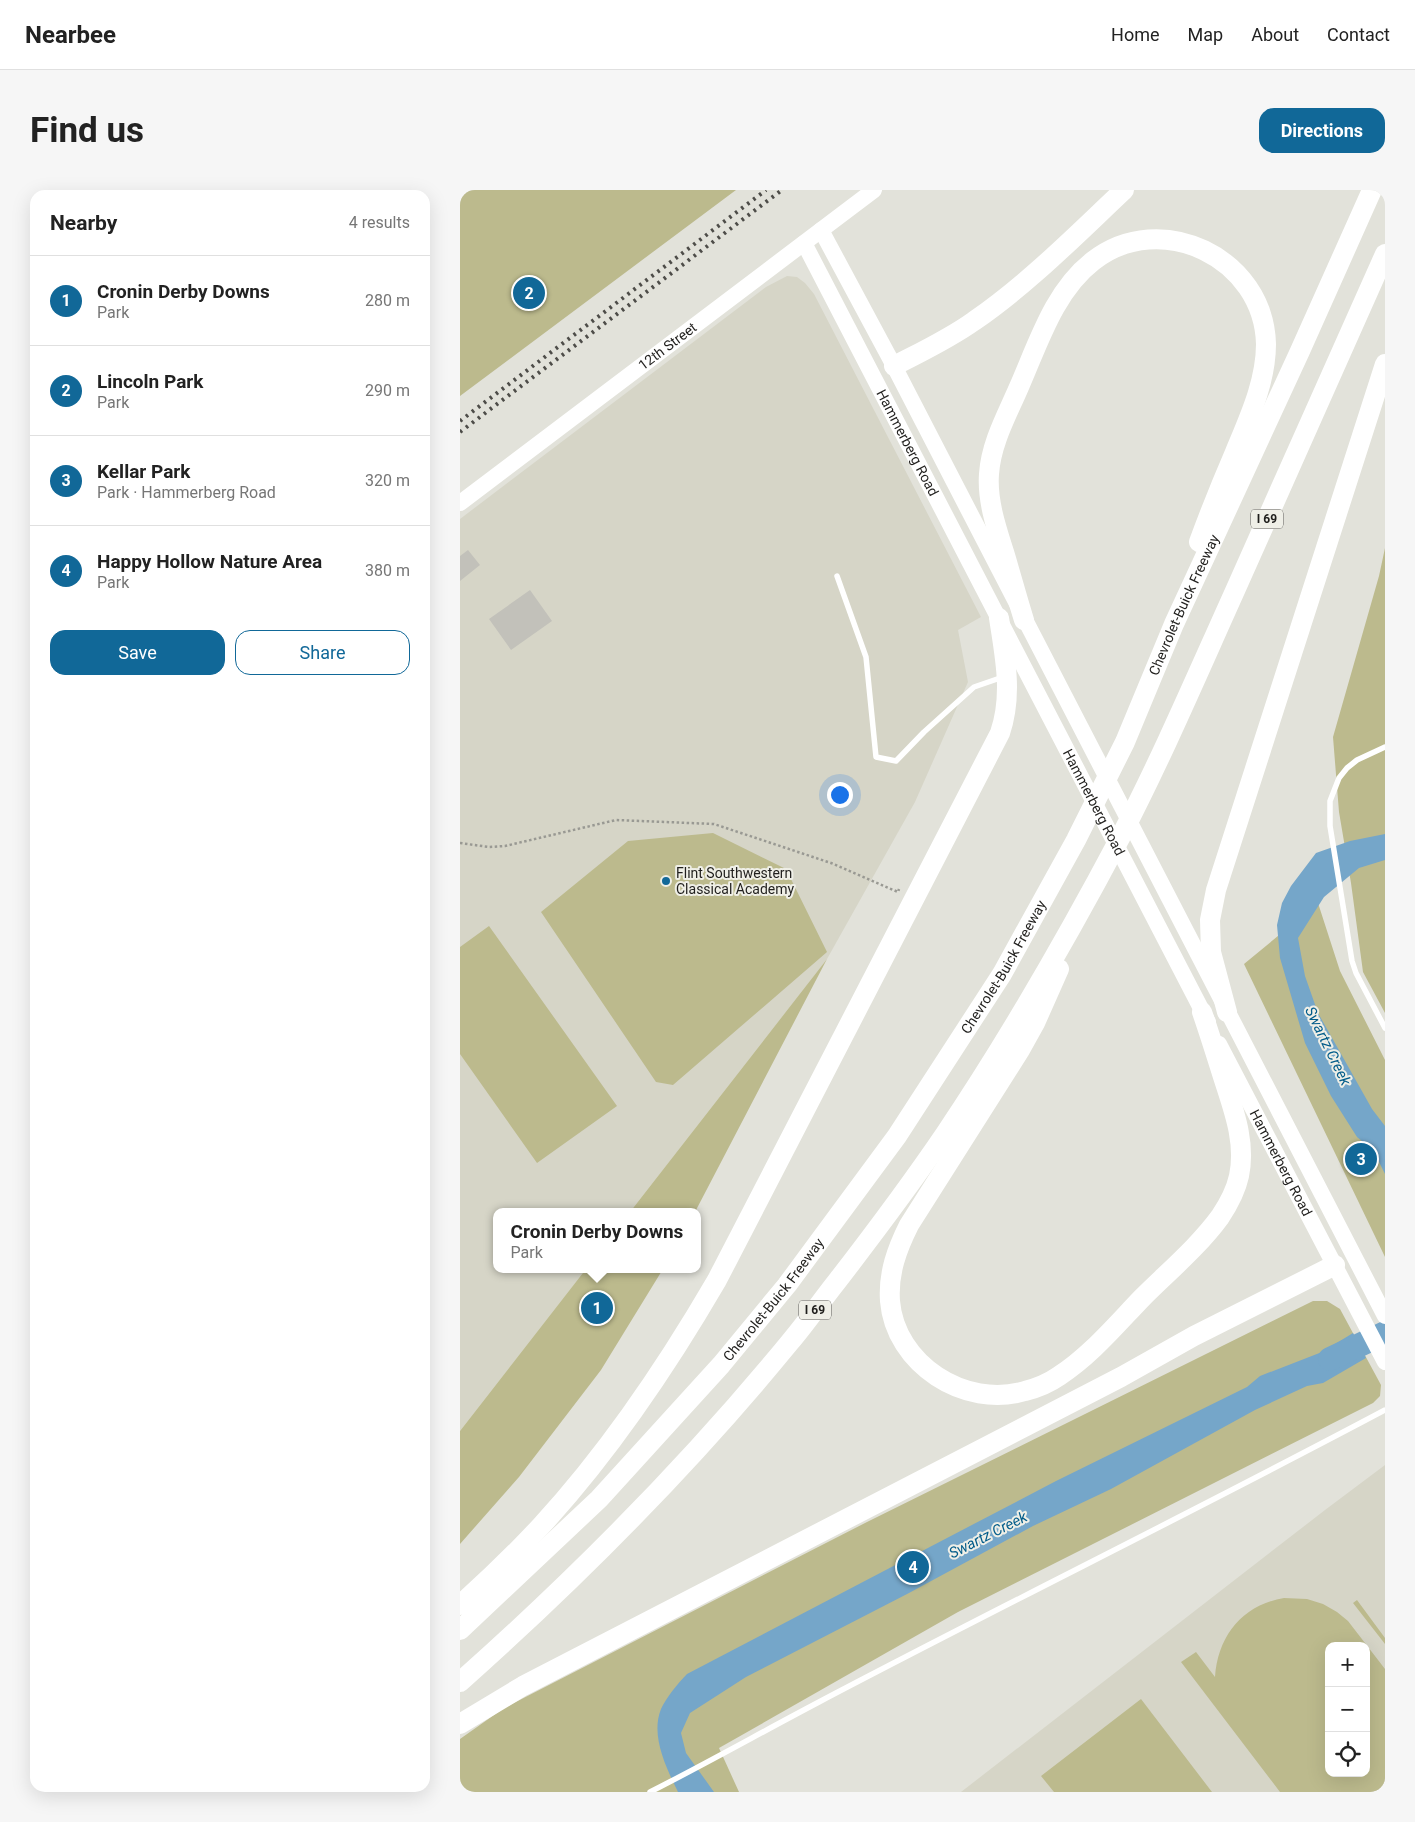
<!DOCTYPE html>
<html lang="en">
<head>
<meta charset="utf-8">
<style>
  body { margin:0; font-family:Roboto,sans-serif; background:#f6f6f6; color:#222 }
  .controls { position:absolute; right:15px; bottom:15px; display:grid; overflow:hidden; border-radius:10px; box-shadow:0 5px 20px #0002 }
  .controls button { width:45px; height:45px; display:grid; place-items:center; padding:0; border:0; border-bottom:1px solid #e0e0e0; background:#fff; color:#222; font:25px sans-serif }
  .you { position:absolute; left:379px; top:604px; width:18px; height:18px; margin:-12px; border:4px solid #fff; border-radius:50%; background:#1a73e8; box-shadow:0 0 0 8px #1a73e833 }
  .badge { display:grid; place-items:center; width:32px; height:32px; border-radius:50%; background:#116898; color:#fff; font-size:16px; font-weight:700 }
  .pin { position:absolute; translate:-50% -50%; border:2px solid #fff; box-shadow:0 1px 5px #0006 }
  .popup { position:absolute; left:33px; top:1018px; width:208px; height:65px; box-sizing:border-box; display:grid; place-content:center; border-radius:10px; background:#fff; filter:drop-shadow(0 1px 4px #0005); font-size:16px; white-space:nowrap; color:#767676 }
  .popup b { font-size:19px; color:#222 }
  .popup::after { content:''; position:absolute; left:50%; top:100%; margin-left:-10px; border:10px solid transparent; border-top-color:#fff }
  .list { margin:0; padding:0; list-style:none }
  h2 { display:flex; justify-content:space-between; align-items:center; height:65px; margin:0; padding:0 20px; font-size:21px }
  h2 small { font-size:16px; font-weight:400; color:#767676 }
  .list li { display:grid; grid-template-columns:32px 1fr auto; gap:15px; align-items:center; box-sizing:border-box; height:90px; padding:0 20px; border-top:1px solid #e0e0e0 }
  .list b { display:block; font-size:19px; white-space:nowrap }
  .list p { margin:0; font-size:16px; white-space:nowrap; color:#767676 }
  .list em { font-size:16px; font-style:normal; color:#767676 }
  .actions { display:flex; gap:10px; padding:15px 20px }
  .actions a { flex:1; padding:11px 0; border:1px solid #116898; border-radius:15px; text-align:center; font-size:18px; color:#116898 }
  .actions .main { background:#116898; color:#fff }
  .icon { flex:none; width:28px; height:28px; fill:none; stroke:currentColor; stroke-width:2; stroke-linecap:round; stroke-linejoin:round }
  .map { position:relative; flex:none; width:925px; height:1602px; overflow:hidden; border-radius:15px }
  header { display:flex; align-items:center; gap:30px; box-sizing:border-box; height:70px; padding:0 25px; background:#fff; border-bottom:1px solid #e0e0e0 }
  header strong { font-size:24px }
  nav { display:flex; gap:28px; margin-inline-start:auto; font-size:18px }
  .intro { display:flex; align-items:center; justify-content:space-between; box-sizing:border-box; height:120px; padding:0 30px }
  h1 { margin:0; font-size:35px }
  .button { padding:12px 22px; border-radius:15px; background:#116898; color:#fff; font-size:18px; font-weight:700 }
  main { display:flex; gap:30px; padding:0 30px }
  aside { flex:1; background:#fff; border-radius:15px; box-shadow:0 5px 20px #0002 }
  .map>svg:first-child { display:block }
</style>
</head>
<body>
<header>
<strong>Nearbee</strong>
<nav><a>Home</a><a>Map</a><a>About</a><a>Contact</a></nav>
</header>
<div class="intro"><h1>Find us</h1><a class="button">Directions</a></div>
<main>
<aside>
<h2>Nearby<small>4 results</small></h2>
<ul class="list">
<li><span class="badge">1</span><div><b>Cronin Derby Downs</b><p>Park</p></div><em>280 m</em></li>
<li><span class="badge">2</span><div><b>Lincoln Park</b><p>Park</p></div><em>290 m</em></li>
<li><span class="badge">3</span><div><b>Kellar Park</b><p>Park · Hammerberg Road</p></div><em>320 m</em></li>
<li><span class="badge">4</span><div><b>Happy Hollow Nature Area</b><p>Park</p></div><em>380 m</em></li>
</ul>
<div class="actions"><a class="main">Save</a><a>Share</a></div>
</aside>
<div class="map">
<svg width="925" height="1602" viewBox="0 0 925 1602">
  <rect width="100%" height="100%" fill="#e2e2da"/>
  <path fill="#d6d5c7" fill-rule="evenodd" d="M327 86 337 87 345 93 354 104 521 427 498 440 508 492 455 612 367 769 170 1022H37V1079H126L0 1241V329L306 97Z
    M925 1275V1602H501L865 1320ZM869 1456H906V1583H869Z"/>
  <path fill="#bcba8d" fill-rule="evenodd" d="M0 0H276L0 206Z
    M925 358V823L903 782 891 693 879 622 873 547 919 386Z
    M253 643 326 679 367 762 213 895 196 892 81 722 168 651Z
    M858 713 880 781 925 870V1067L784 774Z
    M29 736 157 916 77 973 0 864V757Z
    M367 769 235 1022H170Z
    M126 1079H203L141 1180 59 1287 0 1354V1241Z
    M853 1111H867L880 1119 921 1195 920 1206 913 1213 498 1422 259 1558 279 1602H0V1549L44 1518 407 1332Z
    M824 1408 847 1409 863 1414 877 1422 888 1431 925 1479V1602H820L721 1472 736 1462 755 1487C758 1446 782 1415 824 1408ZM869 1456H906V1583H869Z
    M897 1410 925 1448V1454L893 1413Z
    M681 1509 752 1602H594L581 1586Z"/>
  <path fill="#75a6c9" d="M925 644V670L899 678 864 707 838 748 845 786 858 823 912 919 925 936V984L913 960 897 947 871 906 845 853 820 768 817 735 822 713 831 696 856 663 890 651Z
    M893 1143 906 1168 863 1193 847 1196 795 1220 651 1299 573 1336 449 1403 286 1487 230 1523 221 1543 226 1563 254 1602H218C207 1579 190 1546 201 1519 206 1508 218 1493 227 1484L596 1291 787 1197 800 1186 862 1162Z"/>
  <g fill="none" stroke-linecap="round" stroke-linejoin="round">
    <path stroke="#75a6c9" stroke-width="24" d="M870 1169 925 1143"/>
  </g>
  <path fill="#c2c1ba" d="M8 360 20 375 0 391V366Z
    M70 400 92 431 51 460 29 429Z"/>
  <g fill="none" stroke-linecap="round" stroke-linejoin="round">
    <path stroke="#999993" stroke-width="2.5" stroke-dasharray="2.5 2.5" stroke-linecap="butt" d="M0 653 29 657 45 656 156 630 254 634 371 673 438 702 439 699"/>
    <path stroke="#fff" stroke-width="5.5" d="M377 386 406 467 416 567 436 571 464 542 514 497 543 487
      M925 557 897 570 887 578 879 588 870 611V636L892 771 896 783 925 838
      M190 1602C247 1573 302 1542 359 1512 547 1413 737 1320 925 1220"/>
    <g stroke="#fff" stroke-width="16">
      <path d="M361 40 434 176 925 1126"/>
      <path id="s1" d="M344 53 748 832"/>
      <path id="s2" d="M0 313 414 0"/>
      <path id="s3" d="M759 854 925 1172"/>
    </g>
    <g stroke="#fff" stroke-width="20">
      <path d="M434 176C461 162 489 149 514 131 568 94 616 45 664 0"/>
      <path d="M564 430C557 408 551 385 544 362 536 337 527 310 529 284 531 253 547 225 559 197 578 154 594 101 633 71 701 18 804 68 806 154 806 192 789 228 775 262 762 292 750 322 739 352"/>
      <path d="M599 779 575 833 560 860 449 1035C437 1059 428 1083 430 1111 435 1174 505 1219 565 1201 577 1198 589 1193 599 1186 630 1166 656 1135 682 1108 708 1082 738 1057 760 1027 768 1015 776 1000 779 986 786 953 774 921 764 890 757 868 750 845 742 822"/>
      <path d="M767 822 751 762 750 730 756 700 925 174"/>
      <path d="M0 1415C28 1390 55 1364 81 1336 149 1262 207 1176 257 1090L540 543C553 505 545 467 539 428"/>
      <path id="s4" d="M0 1440 139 1309 261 1175 327 1095 437 946 542 784 616 650 665 552 714 434 840 161 912 0"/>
      <path d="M0 1492C118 1387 230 1274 330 1152 347 1132 362 1110 378 1090 415 1042 451 994 485 944 549 849 607 748 661 646 702 567 737 485 774 403 824 290 875 177 925 64"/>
      <path d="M0 1534 63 1496 661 1187 734 1146 875 1075"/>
    </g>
    <path stroke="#4d4c48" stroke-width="4" stroke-dasharray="2.5 5" stroke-linecap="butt" d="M0 231 306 0
      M0 242 322 0"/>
  </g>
  <circle fill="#116898" stroke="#efefe7" stroke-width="2" cx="206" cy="691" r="5"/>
  <g text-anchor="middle" stroke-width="4" stroke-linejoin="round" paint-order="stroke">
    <g fill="#efefe7" stroke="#5e5d5a" stroke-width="1">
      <rect x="791" y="319.5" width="32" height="19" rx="4"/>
      <rect x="339" y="1110.5" width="32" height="19" rx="4"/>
    </g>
    <g font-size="12" font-weight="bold" fill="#201f1d">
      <text x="807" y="333">I 69</text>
      <text x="355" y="1124">I 69</text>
    </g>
    <g font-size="14" fill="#201f1d" stroke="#efefe7">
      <text dy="5" stroke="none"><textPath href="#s2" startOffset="260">12th Street</textPath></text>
      <text dy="5" stroke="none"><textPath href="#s1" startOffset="225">Hammerberg Road</textPath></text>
      <text dy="5" stroke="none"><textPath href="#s4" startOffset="1266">Chevrolet-Buick Freeway</textPath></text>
      <text dy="5" stroke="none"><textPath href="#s1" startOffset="630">Hammerberg Road</textPath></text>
      <text dy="5" stroke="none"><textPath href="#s4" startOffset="861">Chevrolet-Buick Freeway</textPath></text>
      <text dy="5" stroke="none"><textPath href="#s3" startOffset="134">Hammerberg Road</textPath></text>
      <text dy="5" stroke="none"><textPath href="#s4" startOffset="456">Chevrolet-Buick Freeway</textPath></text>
    </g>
    <g font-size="14" fill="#201f1d" stroke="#efefe7" text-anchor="start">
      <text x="216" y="688">Flint Southwestern<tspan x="216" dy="16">Classical Academy</tspan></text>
    </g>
    <g font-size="15" font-style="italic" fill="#025c8a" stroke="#efefe7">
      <text transform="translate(868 856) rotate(64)" y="5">Swartz Creek</text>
      <text transform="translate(528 1345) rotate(-27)" y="5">Swartz Creek</text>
    </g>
  </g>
</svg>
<div class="controls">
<button>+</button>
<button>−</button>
<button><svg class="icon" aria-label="locate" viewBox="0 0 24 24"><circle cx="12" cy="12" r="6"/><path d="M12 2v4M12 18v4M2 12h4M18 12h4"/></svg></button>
</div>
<div class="you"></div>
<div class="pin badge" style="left:137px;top:1118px">1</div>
<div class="popup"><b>Cronin Derby Downs</b>Park</div>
<div class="pin badge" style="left:69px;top:103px">2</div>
<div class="pin badge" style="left:901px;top:969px">3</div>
<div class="pin badge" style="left:453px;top:1377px">4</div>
</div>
</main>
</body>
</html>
